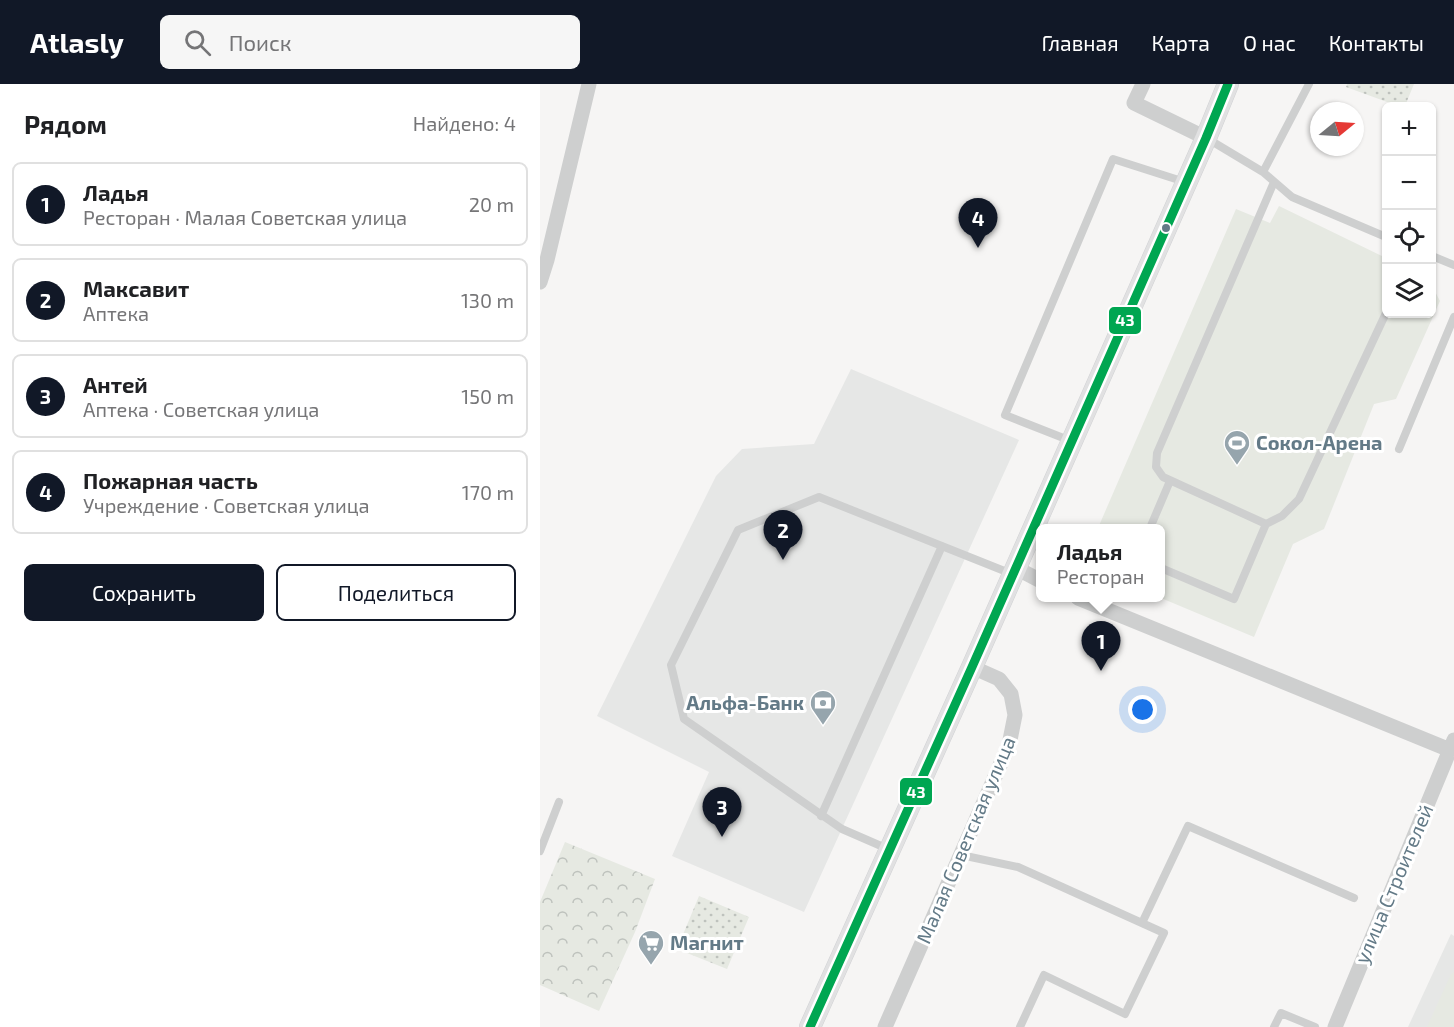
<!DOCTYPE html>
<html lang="ru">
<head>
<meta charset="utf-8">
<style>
  body { margin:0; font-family:"Exo 2",sans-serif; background:#f6f6f6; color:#202124 }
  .controls { position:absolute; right:18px; top:18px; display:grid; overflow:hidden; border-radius:9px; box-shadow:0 2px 4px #0004 }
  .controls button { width:54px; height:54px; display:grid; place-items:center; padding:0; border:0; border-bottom:2px solid #e0e0e0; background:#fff; color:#202124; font:30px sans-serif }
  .compass { position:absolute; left:770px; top:18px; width:54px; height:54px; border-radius:50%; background:#fff; box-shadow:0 2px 4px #0004; rotate:72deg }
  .you { position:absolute; left:603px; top:626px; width:21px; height:21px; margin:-15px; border:4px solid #fff; border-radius:50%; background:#1a73e8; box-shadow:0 0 0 9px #1a73e833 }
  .badge { display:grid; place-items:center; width:39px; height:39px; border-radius:50%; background:#111827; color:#fff; font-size:20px; font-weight:700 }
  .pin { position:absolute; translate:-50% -50px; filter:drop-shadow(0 2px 3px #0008) }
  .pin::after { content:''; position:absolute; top:32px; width:21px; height:18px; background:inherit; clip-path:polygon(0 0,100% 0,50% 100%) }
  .popup { position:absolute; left:496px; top:440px; width:129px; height:78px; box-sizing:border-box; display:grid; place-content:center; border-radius:9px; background:#fff; filter:drop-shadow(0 2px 4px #0005); font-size:20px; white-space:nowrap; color:#757577 }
  .popup b { font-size:22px; color:#202124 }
  .popup::after { content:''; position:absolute; left:50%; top:100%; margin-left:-12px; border:12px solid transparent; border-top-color:#fff }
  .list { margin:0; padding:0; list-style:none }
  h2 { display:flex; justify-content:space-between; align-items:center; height:78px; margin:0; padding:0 24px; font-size:26px }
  h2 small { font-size:20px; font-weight:400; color:#757577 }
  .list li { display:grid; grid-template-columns:39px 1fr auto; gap:18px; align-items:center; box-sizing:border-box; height:84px; margin:0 12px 12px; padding:0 12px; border:2px solid #e0e0e0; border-radius:9px }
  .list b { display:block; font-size:22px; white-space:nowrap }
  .list p { margin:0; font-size:20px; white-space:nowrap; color:#757577 }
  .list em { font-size:20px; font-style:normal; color:#757577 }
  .actions { display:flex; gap:12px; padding:18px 24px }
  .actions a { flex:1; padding:14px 0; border:2px solid #111827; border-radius:9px; text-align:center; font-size:21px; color:#111827 }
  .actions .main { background:#111827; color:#fff }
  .icon { flex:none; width:33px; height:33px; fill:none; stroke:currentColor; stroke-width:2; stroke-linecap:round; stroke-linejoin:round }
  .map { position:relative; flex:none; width:914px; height:943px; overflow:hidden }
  header { display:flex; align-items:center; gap:36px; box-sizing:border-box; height:84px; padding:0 30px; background:#111827; color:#fff }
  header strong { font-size:28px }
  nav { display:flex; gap:33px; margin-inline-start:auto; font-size:21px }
  .search { width:420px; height:54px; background:#f6f6f6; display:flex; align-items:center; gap:15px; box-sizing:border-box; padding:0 21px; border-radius:9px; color:#757577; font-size:22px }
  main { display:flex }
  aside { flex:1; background:#fff }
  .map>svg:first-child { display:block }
</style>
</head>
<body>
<header>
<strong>Atlasly</strong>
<div class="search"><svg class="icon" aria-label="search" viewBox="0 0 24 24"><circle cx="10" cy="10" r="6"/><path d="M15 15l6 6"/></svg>Поиск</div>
<nav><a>Главная</a><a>Карта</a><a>О нас</a><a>Контакты</a></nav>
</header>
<main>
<aside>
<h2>Рядом<small>Найдено: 4</small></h2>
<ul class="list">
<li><span class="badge">1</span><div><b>Ладья</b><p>Ресторан · Малая Советская улица</p></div><em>20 m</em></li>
<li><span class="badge">2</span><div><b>Максавит</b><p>Аптека</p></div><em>130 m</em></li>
<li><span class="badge">3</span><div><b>Антей</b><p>Аптека · Советская улица</p></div><em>150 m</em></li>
<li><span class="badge">4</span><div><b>Пожарная часть</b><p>Учреждение · Советская улица</p></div><em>170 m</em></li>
</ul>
<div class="actions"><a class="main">Сохранить</a><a>Поделиться</a></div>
</aside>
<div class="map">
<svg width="914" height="943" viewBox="0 0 914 943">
  <defs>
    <pattern id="grass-dots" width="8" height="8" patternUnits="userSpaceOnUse" patternTransform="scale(1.5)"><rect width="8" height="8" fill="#e6e9e2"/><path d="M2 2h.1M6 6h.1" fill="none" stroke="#bec2bd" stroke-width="1.8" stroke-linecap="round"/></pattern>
    <pattern id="forest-crowns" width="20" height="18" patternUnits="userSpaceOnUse" patternTransform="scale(1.5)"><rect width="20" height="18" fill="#e6e9e2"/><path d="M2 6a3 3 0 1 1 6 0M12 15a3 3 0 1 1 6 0" fill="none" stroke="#bec2bd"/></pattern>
  </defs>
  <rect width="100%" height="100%" fill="#f6f5f4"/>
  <path fill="#e6e7e6" d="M311 285 479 356 264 828 132 772 169 688 57 632 176 392 202 365 274 360Z
    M911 850 914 852V943H868Z"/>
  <path fill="url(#grass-dots)" d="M807 0H874L865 22H858L806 3Z
    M159 812 209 833 187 885 137 865Z"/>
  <path fill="url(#forest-crowns)" d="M25 758 115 795 95 848 59 927 0 901V818Z"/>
  <path fill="#e6e9e2" d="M739 122 846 174V230H892V202L900 217 856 315 834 320 784 445 753 460 714 553 621 514V444H558L696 125 730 139Z
    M914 888V943H887L911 890Z"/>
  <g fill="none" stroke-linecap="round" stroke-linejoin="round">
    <g stroke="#d1d2d4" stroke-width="22">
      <path id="secondary" d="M270 943 432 583 666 54 688 0"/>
    </g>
    <path stroke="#cecfcf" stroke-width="8" d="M668 55 723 88 769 0
      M723 88 752 113 846 153
      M734 98 617 369 616 383 623 393 726 440 742 432 759 415 846 229
      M892 172 914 181
      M531 357 465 331 573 75 645 98
      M859 365 914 233
      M610 444 630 397
      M621 484 694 515 726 440
      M281 732 402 462
      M348 765 302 745 144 635 131 581 198 446 279 413 472 490
      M0 767 19 718
      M421 771 478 783 624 849 585 930 504 891 480 943
      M602 839 648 742 814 814
      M734 943 741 929 775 943"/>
    <path stroke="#cecfcf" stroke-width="15" d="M603 0 594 19 666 54
      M0 198 7 176 49 0
      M476 484 501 497
      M538 514 910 666
      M345 943 469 661 475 631 471 610 459 595 432 583
      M795 943 914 656"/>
    <use href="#secondary" stroke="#e1e1e2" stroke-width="21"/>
    <g stroke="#fff" stroke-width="14">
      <path id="bus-1" d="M270 943 432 583 666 54 688 0"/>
    </g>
    <use href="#bus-1" stroke="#00a651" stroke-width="9"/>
  </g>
  <defs>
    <g id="stadium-pin" transform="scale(1.35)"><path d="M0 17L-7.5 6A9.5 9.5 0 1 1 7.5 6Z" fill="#96a5ad" stroke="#fff"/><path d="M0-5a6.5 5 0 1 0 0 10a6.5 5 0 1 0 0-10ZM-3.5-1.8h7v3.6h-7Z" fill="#fff"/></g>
    <g id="bank-pin" transform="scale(1.35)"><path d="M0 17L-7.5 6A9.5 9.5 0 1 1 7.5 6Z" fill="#96a5ad" stroke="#fff"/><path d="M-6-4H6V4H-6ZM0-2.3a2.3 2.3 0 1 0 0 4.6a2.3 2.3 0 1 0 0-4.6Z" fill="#fff"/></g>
    <g id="supermarket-pin" transform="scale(1.35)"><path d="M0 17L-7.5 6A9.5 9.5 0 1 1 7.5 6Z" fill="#96a5ad" stroke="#fff"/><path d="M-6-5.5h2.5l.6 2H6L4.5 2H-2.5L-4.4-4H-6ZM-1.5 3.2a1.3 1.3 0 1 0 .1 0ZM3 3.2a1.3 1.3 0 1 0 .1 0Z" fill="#fff"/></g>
  </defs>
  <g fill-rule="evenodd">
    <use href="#stadium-pin" x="697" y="359"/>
    <use href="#bank-pin" x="283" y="619"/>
    <use href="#supermarket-pin" x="111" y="859"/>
  </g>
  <circle fill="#637a87" stroke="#fff" stroke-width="2" cx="626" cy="144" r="5"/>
  <g text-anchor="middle" stroke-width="6" stroke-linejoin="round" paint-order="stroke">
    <g font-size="20" font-weight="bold" fill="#637a87" stroke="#fff" text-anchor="start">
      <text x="716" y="366">Сокол-Арена</text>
      <text x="264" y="626" text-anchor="end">Альфа-Банк</text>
      <text x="130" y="866">Магнит</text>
    </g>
    <g font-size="20" fill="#637a87" stroke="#fff">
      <text transform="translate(426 756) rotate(-67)" y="7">Малая Советская улица</text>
      <text transform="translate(854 800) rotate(-67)" y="7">улица Строителей</text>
    </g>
  </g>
  <g stroke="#fff" stroke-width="2">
    <rect x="568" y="222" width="34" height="29" rx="6" fill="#00a651"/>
    <rect x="359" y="693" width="34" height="29" rx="6" fill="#00a651"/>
  </g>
  <g font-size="16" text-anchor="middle" font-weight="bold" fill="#fff">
    <text x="585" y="242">43</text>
    <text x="376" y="714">43</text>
  </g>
</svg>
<div class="controls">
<button>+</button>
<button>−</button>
<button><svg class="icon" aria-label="locate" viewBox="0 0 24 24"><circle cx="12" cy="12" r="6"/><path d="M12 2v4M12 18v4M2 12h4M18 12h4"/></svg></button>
<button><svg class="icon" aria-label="layers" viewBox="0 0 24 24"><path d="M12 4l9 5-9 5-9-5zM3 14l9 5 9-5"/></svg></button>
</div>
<svg class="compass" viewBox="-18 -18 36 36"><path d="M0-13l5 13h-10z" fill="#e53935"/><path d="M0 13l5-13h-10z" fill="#757577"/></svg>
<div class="you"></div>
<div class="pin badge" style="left:561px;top:587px">1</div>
<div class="popup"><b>Ладья</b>Ресторан</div>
<div class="pin badge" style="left:243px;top:476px">2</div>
<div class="pin badge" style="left:182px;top:753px">3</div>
<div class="pin badge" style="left:438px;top:164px">4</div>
</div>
</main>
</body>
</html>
